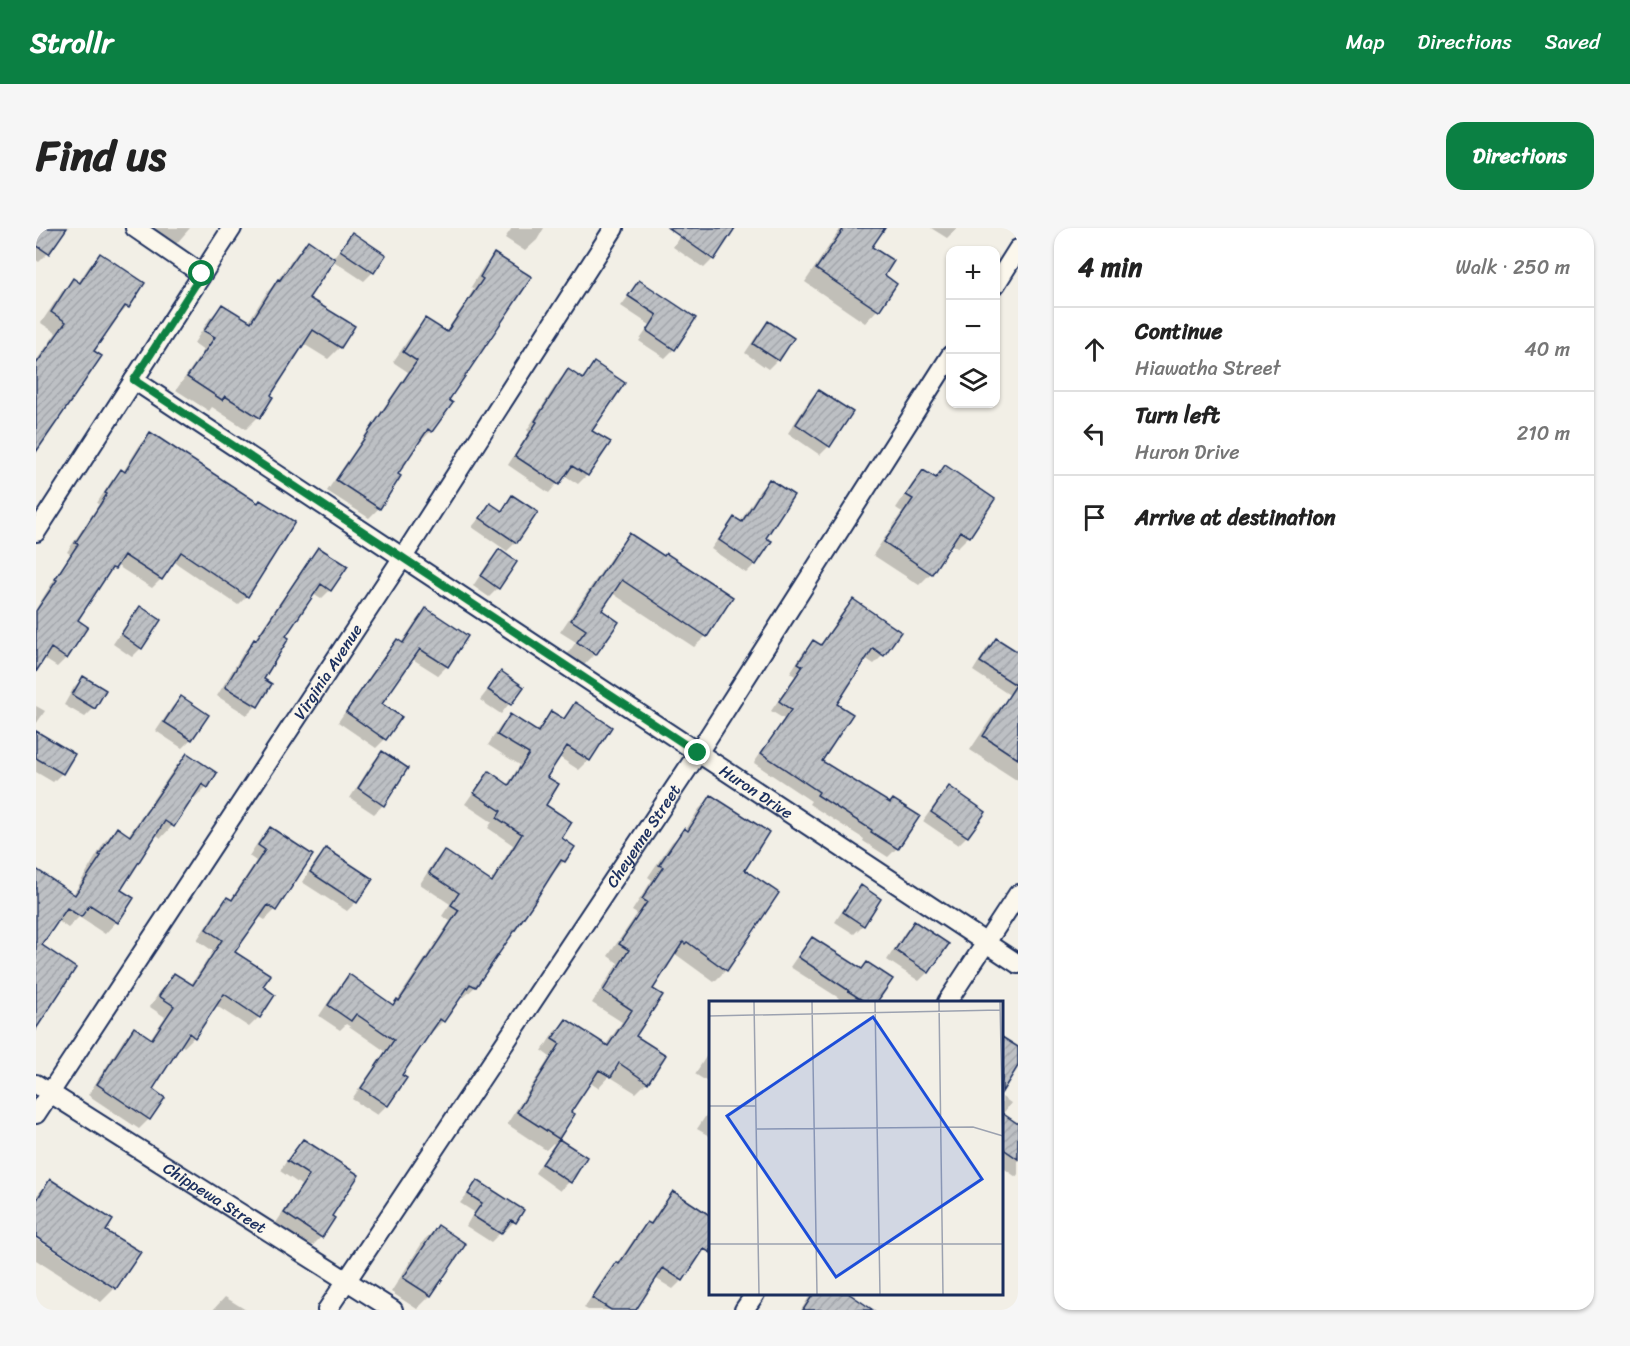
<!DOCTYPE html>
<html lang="en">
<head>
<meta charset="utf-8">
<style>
  body { margin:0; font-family:Sriracha,sans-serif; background:#f6f6f6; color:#222 }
  .controls { position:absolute; right:18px; top:18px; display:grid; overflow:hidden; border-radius:12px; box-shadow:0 2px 4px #0004 }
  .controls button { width:54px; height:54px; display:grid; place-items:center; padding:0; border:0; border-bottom:2px solid #e0e0e0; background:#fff; color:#222; font:30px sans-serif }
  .stop { position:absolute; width:18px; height:18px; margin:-14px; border:4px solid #0b8043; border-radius:50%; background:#fff }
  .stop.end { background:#0b8043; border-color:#fff; box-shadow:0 2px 6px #0008 }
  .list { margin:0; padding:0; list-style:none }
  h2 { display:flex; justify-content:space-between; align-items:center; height:78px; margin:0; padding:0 24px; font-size:26px }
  h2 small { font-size:20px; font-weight:400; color:#767676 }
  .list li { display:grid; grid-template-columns:39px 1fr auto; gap:18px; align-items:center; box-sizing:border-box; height:84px; padding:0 24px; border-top:2px solid #e0e0e0 }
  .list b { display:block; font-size:22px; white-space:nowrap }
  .list p { margin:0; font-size:20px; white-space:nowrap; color:#767676 }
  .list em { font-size:20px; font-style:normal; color:#767676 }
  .icon { flex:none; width:33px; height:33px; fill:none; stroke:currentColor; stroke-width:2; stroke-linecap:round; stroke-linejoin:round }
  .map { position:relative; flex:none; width:982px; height:1082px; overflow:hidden; border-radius:18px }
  header { display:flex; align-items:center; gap:36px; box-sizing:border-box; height:84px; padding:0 30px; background:#0b8043; color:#fff }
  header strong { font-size:28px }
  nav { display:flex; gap:33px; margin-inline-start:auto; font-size:21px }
  .intro { display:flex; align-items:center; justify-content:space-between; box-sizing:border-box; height:144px; padding:0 36px }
  h1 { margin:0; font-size:42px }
  .button { padding:15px 27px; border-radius:18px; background:#0b8043; color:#fff; font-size:21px; font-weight:700 }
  main { display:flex; gap:36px; padding:0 36px }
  aside { flex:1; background:#fff; border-radius:18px; box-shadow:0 2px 4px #0004 }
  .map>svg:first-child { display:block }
</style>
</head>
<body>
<header>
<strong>Strollr</strong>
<nav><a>Map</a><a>Directions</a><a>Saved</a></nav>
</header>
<div class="intro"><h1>Find us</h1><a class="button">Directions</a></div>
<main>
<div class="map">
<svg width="982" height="1082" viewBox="0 0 982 1082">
  <defs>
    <pattern id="building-hatch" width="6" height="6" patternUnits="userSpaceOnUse" patternTransform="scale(1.5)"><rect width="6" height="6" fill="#bdc0c4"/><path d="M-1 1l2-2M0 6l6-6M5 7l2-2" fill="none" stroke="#a2a5ab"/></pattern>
  </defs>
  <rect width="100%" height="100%" fill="#f2efe6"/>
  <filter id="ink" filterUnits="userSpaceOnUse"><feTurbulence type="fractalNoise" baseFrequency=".0167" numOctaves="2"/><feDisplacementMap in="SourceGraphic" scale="12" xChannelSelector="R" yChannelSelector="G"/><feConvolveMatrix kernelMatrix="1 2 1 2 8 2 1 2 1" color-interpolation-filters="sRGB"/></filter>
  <g filter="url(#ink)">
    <path fill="#0003" d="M0 0H25L12 25 3 34 0 32Z
      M115 0H154L140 16Z
      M476 0H508L501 12 489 23 469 10Z
      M649 0H694L677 31 668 40 637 19Z
      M805 0H847L834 20 846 48 859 56 841 82 829 95 769 54Z
      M895 0H921L911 10Z
      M316 6 337 44 328 53 296 32 271 70 304 119 292 131 266 115 232 168 235 169 222 189 210 201 176 179 173 183 140 162 168 122 158 115 174 90 186 78 212 94 231 64 238 57 260 26 272 14 296 31Z
      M64 27 107 55 91 79 81 90 79 89 56 123 13 202 15 203 0 224V133L20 105 5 95 27 62 37 52 42 55 54 37Z
      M458 27 411 173 395 203 385 213 383 211 360 246 343 280 333 290 291 263 372 144 357 134 379 102 389 92 409 105 438 61 435 59 448 38Z
      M603 54 658 91 638 121 629 130 603 113 614 97 585 78Z
      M732 95 755 111 741 132 732 141 709 125 723 104Z
      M558 136 551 247 542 256 528 247 513 265 472 237 493 204 491 202 523 152 532 143 545 151Z
      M782 163 793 218 784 227 752 205 774 171Z
      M114 206 222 276 257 295 211 368 202 377 137 333 125 351 116 360 80 337 68 350 40 392 30 430 21 439 7 430 0 441V381L34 326 31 324 63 276 61 275 76 252 85 243 87 244 105 215Z
      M909 239 957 271 933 308 921 320 914 316 895 345 883 357 837 327 866 284 860 280 876 256 887 244 898 250Z
      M733 253 728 310 719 336 710 345 675 321 690 300 699 291 704 294 724 262Z
      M477 269 480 314 471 323 436 299 454 277 464 283Z
      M594 307 670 408 658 419 576 365 564 383 559 426 547 438 531 427 540 414 524 404 582 319Z
      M283 321 310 338 294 362 285 371 277 366 248 409 226 451 234 456 220 478 211 487 181 468 209 422 217 414 274 330Z
      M463 323 462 360 453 369 437 358 454 332Z
      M817 373 847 427 838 436 829 430 799 477 784 533 861 620 852 629 827 613 828 611 773 576 775 573 718 535 748 491 735 483 759 448 754 445 768 423 777 414 783 418 808 382Z
      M104 380 105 420 96 429 77 416 95 389Z
      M390 382 430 408 411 438 402 447 375 430 344 476 349 511 340 520 302 494 352 422 361 413 365 415 381 391Z
      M960 411 982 426V462L974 469 982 474V553L934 522 960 483 975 468 937 443 951 420Z
      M465 445 486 459 465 486 444 472Z
      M47 450 58 480 49 489 28 477 38 459Z
      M145 470 171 487 155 511 146 520 120 503 136 479Z
      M539 476 553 532 543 542 523 529 509 549 508 578 524 610 528 633 518 644 516 643 439 759 428 769 425 766 407 793 397 803 395 801 364 847 351 877 341 887 316 871 349 823 310 796 304 802 283 788 303 758 313 748 356 778 360 774 414 693 406 688 414 676 384 656 398 634 408 624 454 654 477 617 452 600 456 594 429 576 443 556 453 545 471 557 484 537 452 517 464 499 474 488 499 504 516 485 526 491Z
      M0 478 9 483 0 496Z
      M0 504 26 545 17 554 0 544Z
      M346 525 347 577 338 586 314 570 337 534Z
      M152 527 170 559 159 570 156 569 136 598 125 610 119 606 83 663 96 671 80 694 69 706 43 689 32 700 21 692 4 718 0 798V643L37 667 69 613 81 601 92 608 140 538Z
      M913 560 948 584 931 608 922 617 887 593 904 569Z
      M675 569 707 642 690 742 678 754 638 725 615 761 598 808 611 854 600 865 573 848 562 860 553 854 533 884 537 887 521 912 549 930 533 954 524 963 499 945 518 916 517 915 510 922 471 896 514 829 506 823 518 804 530 793 569 818 586 794 556 775 582 735 572 728 601 686 596 683 616 652 612 649 636 614 649 603 663 581Z
      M234 601 239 682 229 692 222 688 197 724 225 759 237 767 223 789 213 799 179 777 158 809 148 819 144 816 114 862 113 891 103 901 52 867 88 811 98 801 114 811 129 789 114 779 128 757 138 747 154 758 177 723 161 712 181 681 192 671 194 673 220 633 213 628 224 611Z
      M290 622 320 674 311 683 266 654 281 631Z
      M825 659 827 697 818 706 799 694 816 668Z
      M878 695 892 744 883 753 851 732 869 704Z
      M776 711 825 742 855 752 840 774H800L803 770 754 739 767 720Z
      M966 811 982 821V835L966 861Z
      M675 821V856L659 846Z
      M966 869 975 875 966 887 982 898V946L980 949 966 939Z
      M675 880V909L661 901Z
      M267 913 294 989 297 991 285 1009 276 1018 240 995 265 957 244 943 258 922Z
      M14 953 68 1003 103 1025 78 1061V1058L0 1008V968Z
      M441 954 486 982 478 994 469 1003 467 1002 455 1014 430 998 438 984 424 975Z
      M637 965 646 1052 637 1061 619 1050 598 1082H552L548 1080 571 1045 581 1036 602 1005 611 996 613 997 628 974Z
      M402 999 394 1068 381 1081 355 1064 388 1012Z
      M0 1011 78 1061 65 1074 0 1032Z
      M775 1066H809L834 1082H765Z
      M189 1069 210 1082H177Z"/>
    <path fill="url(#building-hatch)" stroke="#1b2f5e" stroke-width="1.5" d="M0 0H31L13 26 0 17Z
      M632 0H699L678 32Z
      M808 0H849L836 19 858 33 849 47 861 56 843 83 780 41Z
      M316 4 350 27 338 45 304 22Z
      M272 12 299 31 273 70 319 98 305 120 277 102 235 167 237 169 224 190 189 168 186 172 151 149 179 109 168 103 186 76 215 94 242 51 244 52Z
      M64 25 109 55 93 80 89 78 58 123 66 128 0 224V136L30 94 15 84 37 50 44 55Z
      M458 25 496 49 413 172 417 175 396 204 392 201 362 246 365 248 344 281 300 252 381 133 367 124 389 90 411 104 447 51 444 49Z
      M603 52 660 90 639 122 611 103 621 87 592 68Z
      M732 93 758 110 743 133 717 116Z
      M558 134 589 155 556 203 575 214 552 248 536 238 523 257 479 228 501 194 499 193 532 141 547 151Z
      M782 162 817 184 794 219 760 196Z
      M114 204 222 275 224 272 259 294 212 369 145 324 126 352 88 327 79 341 76 340 42 392 52 399 31 431 15 420 0 444V383L21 352 19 351 42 316 39 315 71 266 69 265 85 241 89 244Z
      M909 237 959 271 934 309 924 303 896 346 848 314 877 271 870 267 887 242 900 250Z
      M733 251 758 267 730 310 736 313 720 337 683 312 698 289 706 294Z
      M476 267 502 284 481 315 444 290 454 275 466 283Z
      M593 305 628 328 630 325 697 369 671 409 586 352 566 382 583 394 560 427 541 414 550 402 535 392Z
      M282 319 312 338 295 363 285 356 250 408 253 410 228 451 236 456 222 479 189 459 218 411 220 412Z
      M463 321 481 334 463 361 445 348Z
      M817 371 865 404 848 428 837 420 801 476 817 486 786 533 854 575 857 571 884 588 862 621 835 604 836 602 781 567 783 564 725 525 755 482 743 473 767 438 762 435 777 412 785 417Z
      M104 378 125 392 106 421 85 406Z
      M390 380 432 408 412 439 384 421 346 476 366 489 350 512 310 484 361 411 367 415Z
      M960 410 982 424V531L947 508 980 457 944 434Z
      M465 443 488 459 475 477 452 462Z
      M47 448 70 462 59 481 36 467Z
      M145 468 173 487 156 512 128 494Z
      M539 474 576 499 554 533 531 518 511 549 523 556 510 577 536 594 526 610 539 619 529 634 525 632 499 673 440 759 434 756 408 794 404 791 366 847 371 850 352 878 325 860 358 812 320 786 315 793 292 777 313 746 357 777 361 771 363 773 423 682 415 677 423 665 393 645 408 622 456 654 486 606 461 590 465 583 438 565 453 543 473 557 493 526 461 507 474 486 502 504 515 483 528 491Z
      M0 503 39 526 27 546 0 530Z
      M346 523 372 540 348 578 322 560Z
      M151 525 181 545 172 560 166 556 138 599 129 593 85 662 98 670 82 695 54 677 45 689 31 680 6 717 40 740 0 801V641L39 667 65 628 63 627 81 599 94 608Z
      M913 558 950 584 932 609 895 584Z
      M675 567 733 604 709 642 743 665 691 743 651 714 649 716 647 714 617 761 627 767 600 808 630 827 612 855 583 835 575 849 563 842 535 884 539 886 523 911 481 884 524 816 516 811 530 791 572 818 596 782 567 763 593 722 583 716 611 674 606 671 627 639 623 637 648 600 652 603Z
      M234 599 277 627 240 683 232 677 199 724 235 747 227 758 239 767 224 790 188 766 159 810 153 805 117 861 129 870 114 892 61 856 98 799 116 811 138 778 123 768 138 745 157 757 186 712 170 701 191 669 196 672 229 622 222 617Z
      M290 620 337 651 321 675 274 644Z
      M825 657 845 671 828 698 807 684Z
      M878 693 913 716 893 745 859 722Z
      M776 709 826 741 831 734 857 751 841 774H829L812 763V762L762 729Z
      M966 809 982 819V838L966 864Z
      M966 885 982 896V931L966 920Z
      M267 911 323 947 296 988 299 990 286 1010 248 985 273 947 251 933Z
      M523 911 551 929 535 955 506 936Z
      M14 951 77 992 70 1003 105 1024 80 1061 0 1009V973Z
      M441 952 488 982 480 995 475 992 465 1006 437 988 446 975 432 966Z
      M637 963 675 988V1025L668 1021 647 1053 627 1040 600 1082H575L556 1070 580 1034 583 1036 611 994 615 996Z
      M402 997 430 1016 395 1068 367 1050Z
      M778 1065H812L837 1082H767Z"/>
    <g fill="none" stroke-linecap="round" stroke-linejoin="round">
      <g stroke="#1b2f5e" stroke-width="22">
        <g id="minor">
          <path d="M99 0 166 46"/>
          <path d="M960 56 982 21"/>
          <path id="s1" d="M98 152 982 736"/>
          <path d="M0 304 196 0"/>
          <path d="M911 774 982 666"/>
          <path id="s2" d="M0 856 357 1082"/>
          <path id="s3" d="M0 886 367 329 578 0"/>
          <path id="s4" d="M291 1082 662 525 915 127"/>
          <path d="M708 1082 719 1066"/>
        </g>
      </g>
      <use href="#minor" stroke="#fbf7ec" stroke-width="18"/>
    </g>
  </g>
  <g fill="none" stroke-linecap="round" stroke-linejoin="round" filter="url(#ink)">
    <path stroke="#0b8043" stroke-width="8" d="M166 46 98 152 662 525"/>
  </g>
  <g text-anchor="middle" stroke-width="5" stroke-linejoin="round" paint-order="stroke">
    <g font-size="16" fill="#1b2f5e" stroke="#fbf7ec">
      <text dy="6" stroke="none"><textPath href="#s3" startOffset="530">Virginia Avenue</textPath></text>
      <text dy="6" stroke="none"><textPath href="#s1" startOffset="746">Huron Drive</textPath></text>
      <text dy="6" stroke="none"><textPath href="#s4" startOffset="570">Cheyenne Street</textPath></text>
      <text dy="6" stroke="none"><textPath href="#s2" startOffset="212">Chippewa Street</textPath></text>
    </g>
  </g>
  <g transform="translate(673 773)">
    <rect width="294" height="294" fill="#f2efe6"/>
    <path fill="none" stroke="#9ca2b0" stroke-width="1.5" d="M45 1 50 293M103 1 108 293M166 1 171 293M230 1 234 293M291 1 294 147M0 15 291 9M0 105H47M48 128 264 126 294 135M0 243H294"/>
    <path fill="#1d4ed8" fill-opacity="0.15" stroke="#1d4ed8" stroke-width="3" d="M164 16 273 178 127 276 18 115Z"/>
    <rect width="294" height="294" fill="none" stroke="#1b2f5e" stroke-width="3"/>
  </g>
</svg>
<div class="controls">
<button>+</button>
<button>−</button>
<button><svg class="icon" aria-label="layers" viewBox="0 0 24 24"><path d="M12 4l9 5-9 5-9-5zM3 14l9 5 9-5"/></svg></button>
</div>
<div class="stop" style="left:166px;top:46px"></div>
<div class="stop end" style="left:662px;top:525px"></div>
</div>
<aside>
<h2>4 min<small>Walk · 250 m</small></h2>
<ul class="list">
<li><svg class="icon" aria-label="ahead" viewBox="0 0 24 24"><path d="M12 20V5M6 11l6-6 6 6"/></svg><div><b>Continue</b><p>Hiawatha Street</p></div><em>40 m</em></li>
<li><svg class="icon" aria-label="left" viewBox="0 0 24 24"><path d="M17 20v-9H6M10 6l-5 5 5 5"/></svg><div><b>Turn left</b><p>Huron Drive</p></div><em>210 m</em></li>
<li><svg class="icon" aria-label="arrive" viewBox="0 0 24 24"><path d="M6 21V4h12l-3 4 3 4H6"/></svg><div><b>Arrive at destination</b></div></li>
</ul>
</aside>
</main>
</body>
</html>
